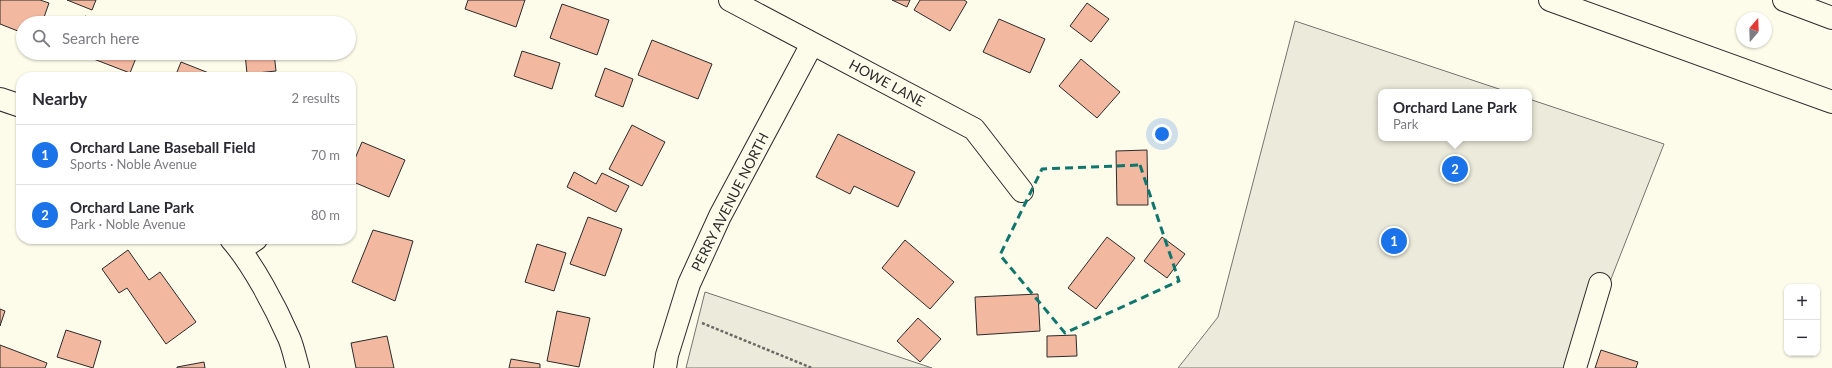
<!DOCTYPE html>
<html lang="en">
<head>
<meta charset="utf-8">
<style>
  body { margin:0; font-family:Lato,sans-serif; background:#f7f7f7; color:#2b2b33 }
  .controls { position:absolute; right:12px; bottom:12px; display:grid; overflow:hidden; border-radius:8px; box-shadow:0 1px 3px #0004 }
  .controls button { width:36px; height:36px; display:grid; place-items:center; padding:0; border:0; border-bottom:1px solid #e1e1e2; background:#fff; color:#2b2b33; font:20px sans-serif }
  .compass { position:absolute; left:1736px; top:12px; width:36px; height:36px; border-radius:50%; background:#fff; box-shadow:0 1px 3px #0004; rotate:19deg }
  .you { position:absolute; left:1162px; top:134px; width:14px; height:14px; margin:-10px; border:3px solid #fff; border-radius:50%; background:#1a73e8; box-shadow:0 0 0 6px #1a73e833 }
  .badge { display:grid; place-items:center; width:26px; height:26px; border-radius:50%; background:#1a73e8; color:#fff; font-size:13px; font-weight:700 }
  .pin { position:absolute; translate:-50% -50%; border:2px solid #fff; box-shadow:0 1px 4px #0006 }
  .popup { position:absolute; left:1378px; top:89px; width:154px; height:52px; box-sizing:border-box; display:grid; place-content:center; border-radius:8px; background:#fff; filter:drop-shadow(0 1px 3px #0005); font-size:13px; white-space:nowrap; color:#7c7c81 }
  .popup b { font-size:15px; color:#2b2b33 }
  .popup::after { content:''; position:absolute; left:50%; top:100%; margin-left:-8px; border:8px solid transparent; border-top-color:#fff }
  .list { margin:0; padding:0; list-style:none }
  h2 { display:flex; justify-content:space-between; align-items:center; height:52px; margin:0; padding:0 16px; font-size:17px }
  h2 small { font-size:13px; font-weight:400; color:#7c7c81 }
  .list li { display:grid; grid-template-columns:26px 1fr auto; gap:12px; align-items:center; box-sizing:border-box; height:60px; padding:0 16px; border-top:1px solid #e1e1e2 }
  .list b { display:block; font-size:15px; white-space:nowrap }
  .list p { margin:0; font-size:13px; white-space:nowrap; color:#7c7c81 }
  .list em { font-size:13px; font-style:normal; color:#7c7c81 }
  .icon { flex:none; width:22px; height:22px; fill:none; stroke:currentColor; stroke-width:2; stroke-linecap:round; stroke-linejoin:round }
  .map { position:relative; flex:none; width:1832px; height:368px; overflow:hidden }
  .search { position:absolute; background:#fff; box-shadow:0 1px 3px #0004; left:16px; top:16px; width:340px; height:44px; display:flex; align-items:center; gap:10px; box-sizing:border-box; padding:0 14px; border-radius:22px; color:#7c7c81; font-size:15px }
  .panel { position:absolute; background:#fff; box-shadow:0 1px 3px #0004; left:16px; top:72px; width:340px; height:172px; border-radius:16px }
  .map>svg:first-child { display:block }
</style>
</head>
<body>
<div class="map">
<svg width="1832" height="368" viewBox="0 0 1832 368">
  <rect width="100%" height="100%" fill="#fdfbea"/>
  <path fill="#ecebdb" stroke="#74746e" d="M1295 21 1508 92H1381V138H1529V99L1664 144 1576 368H1178L1218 317Z
    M705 292 932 368H686Z"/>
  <path fill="#f2b8a0" stroke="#2b2b2b" d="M0 0H40L49 3 42 23H23V33L0 24Z
    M67 0H96L92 10Z
    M468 0H525L516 27 465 9Z
    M892 0H910L907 7Z
    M920 0H964L967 2 950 31 914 10Z
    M1087 3 1109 19 1091 42 1070 26Z
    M562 4 609 20 597 55 550 38Z
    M85 16 103 23H82Z
    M175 17 185 23H171Z
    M999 19 1045 39 1030 73 983 52Z
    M652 40 712 64 698 99 638 75Z
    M522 51 560 63 552 89 514 76Z
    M78 53H138L130 73Z
    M181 53H193L190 58Z
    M245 53H274L276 71 247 74Z
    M1081 59 1120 92 1097 118 1059 86Z
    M181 62 219 77H175Z
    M605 68 633 79 623 107 595 96Z
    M632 125 665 142 642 186 609 169Z
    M838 134 915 172 898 207 854 186 850 194 816 177Z
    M362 142 405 160 389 197 351 181V168Z
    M1147 150 1148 205H1117L1116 151Z
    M574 172 596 184 602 173 629 186 616 212 567 187Z
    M588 217 622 229 605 276 570 264Z
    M373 230 413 241 395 301 352 282Z
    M1107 237 1135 258 1096 309 1068 288Z
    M1162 237 1185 254 1167 278 1144 261Z
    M905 240 954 282 930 309 882 268Z
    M537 244 566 253 554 291 525 282Z
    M128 250 149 280 160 272 196 322 166 344 127 288 119 293 102 269Z
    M1038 294 1040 331 977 335 975 297Z
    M0 309 5 311 0 326Z
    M557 311 590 318 579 367 547 361Z
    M918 318 941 339 920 362 897 341Z
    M66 330 101 341 93 368 57 357Z
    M1076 335 1077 356 1047 357V336Z
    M387 336 394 368H356L351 343Z
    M0 345 47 363 45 368H0Z
    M1601 350 1638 362 1636 368H1595Z
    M511 359 540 364V368H509Z
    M204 362 205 368H177V367Z"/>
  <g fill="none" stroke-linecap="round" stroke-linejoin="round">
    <g stroke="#2b2b2b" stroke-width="24">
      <path id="street" d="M730 0 974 129 1022 191
        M0 99 21 106
        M231 239C253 264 276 308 289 338 293 347 295 358 298 368
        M240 250 256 239
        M665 368 667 355 689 284 720 216 812 44
        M1575 368 1600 284"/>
    </g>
    <g stroke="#2b2b2b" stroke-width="24">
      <path id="highway" d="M1550 0 1832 102
        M1784 0 1832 18"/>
    </g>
    <path stroke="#6a6964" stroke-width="2.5" stroke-dasharray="3 2" stroke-linecap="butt" d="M702 323 812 368"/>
    <use href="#street" stroke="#fdfbea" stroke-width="22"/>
    <use href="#highway" stroke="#fdfbea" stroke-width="22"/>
  </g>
  <path fill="none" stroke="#0f766e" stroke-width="3" stroke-dasharray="8 5" stroke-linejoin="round" d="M1140 165 1179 281 1065 333 1000 255 1042 169Z"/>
  <g text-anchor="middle" stroke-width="3" stroke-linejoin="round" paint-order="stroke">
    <g font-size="14" fill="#2b2b2b" stroke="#fdfbea">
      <text transform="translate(887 83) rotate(28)" y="5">HOWE LANE</text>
      <text transform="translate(730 202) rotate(-63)" y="5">PERRY AVENUE NORTH</text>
    </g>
  </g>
</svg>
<div class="controls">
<button>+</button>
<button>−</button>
</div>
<svg class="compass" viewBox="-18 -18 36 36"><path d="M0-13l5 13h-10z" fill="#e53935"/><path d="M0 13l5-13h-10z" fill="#7c7c81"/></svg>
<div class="you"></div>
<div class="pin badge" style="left:1394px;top:241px">1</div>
<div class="pin badge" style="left:1455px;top:169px">2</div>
<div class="popup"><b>Orchard Lane Park</b>Park</div>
<div class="search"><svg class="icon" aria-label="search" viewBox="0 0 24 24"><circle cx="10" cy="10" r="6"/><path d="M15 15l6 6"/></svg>Search here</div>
<section class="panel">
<h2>Nearby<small>2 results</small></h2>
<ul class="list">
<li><span class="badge">1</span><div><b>Orchard Lane Baseball Field</b><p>Sports · Noble Avenue</p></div><em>70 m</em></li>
<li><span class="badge">2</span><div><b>Orchard Lane Park</b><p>Park · Noble Avenue</p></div><em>80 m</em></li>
</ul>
</section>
</div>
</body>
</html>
